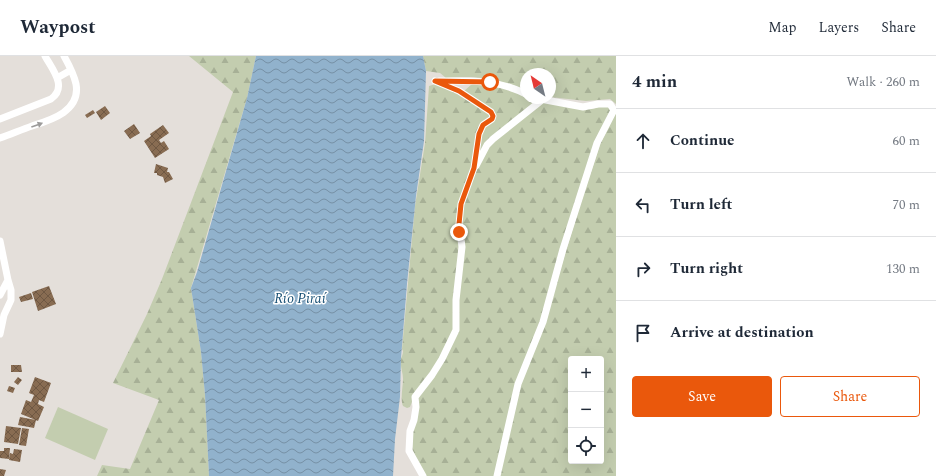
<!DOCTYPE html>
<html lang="en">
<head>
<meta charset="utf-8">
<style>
  body { margin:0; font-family:Spectral,serif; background:#f6f6f7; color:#1f2937 }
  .controls { position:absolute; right:12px; bottom:12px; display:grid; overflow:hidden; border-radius:4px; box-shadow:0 4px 16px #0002 }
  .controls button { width:36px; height:36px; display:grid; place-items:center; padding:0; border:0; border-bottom:1px solid #e0e1e3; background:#fff; color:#1f2937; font:20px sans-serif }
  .compass { position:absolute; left:520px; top:12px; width:36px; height:36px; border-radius:50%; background:#fff; box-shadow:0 4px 16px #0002; rotate:325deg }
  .stop { position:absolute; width:12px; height:12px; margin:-9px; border:3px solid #ea580c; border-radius:50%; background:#fff }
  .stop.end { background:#ea580c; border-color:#fff; box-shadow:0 1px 4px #0008 }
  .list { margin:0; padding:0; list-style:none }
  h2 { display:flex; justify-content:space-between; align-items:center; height:52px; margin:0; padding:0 16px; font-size:17px }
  h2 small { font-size:13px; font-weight:400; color:#747a83 }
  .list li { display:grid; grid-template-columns:26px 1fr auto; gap:12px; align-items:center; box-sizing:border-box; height:64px; padding:0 16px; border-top:1px solid #e0e1e3 }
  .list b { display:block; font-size:15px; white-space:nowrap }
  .list em { font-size:13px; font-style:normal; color:#747a83 }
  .actions { display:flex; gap:8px; padding:12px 16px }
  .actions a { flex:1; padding:9px 0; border:1px solid #ea580c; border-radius:4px; text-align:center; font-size:14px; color:#ea580c }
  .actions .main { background:#ea580c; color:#fff }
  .icon { flex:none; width:22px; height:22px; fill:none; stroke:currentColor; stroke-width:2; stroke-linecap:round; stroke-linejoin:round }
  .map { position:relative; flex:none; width:616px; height:420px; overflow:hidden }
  header { display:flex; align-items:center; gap:24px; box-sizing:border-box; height:56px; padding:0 20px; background:#fff; border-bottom:1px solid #e0e1e3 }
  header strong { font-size:19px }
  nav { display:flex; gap:22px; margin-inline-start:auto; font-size:14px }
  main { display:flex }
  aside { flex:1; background:#fff }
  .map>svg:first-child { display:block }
</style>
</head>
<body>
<header>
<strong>Waypost</strong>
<nav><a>Map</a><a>Layers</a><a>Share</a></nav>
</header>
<main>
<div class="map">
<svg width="616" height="420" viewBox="0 0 616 420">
  <defs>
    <pattern id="forest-firs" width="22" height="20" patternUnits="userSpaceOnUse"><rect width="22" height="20" fill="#c3cdaf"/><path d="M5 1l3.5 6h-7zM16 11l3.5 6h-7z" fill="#a7b096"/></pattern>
    <pattern id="water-waves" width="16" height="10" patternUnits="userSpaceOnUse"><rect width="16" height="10" fill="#91b2cc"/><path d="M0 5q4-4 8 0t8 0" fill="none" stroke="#7690a5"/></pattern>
    <pattern id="building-cross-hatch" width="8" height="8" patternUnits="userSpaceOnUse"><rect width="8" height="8" fill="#886c52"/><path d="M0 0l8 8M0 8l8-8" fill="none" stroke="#6f5843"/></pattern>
  </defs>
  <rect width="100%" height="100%" fill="#e4dfda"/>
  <path fill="#c3cdaf" d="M58 351 108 373 95 404 45 382Z"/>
  <path fill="url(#forest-firs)" fill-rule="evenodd" d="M189 0H256L247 42 191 232 201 296 205 339 209 420H97L102 409 130 413 159 344 113 327 147 258 162 223 233 36Z
    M423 0H616V48L610 43 586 45 550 41V18H526V34C496 23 478 19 446 22L440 17 426 15Z
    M439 27 492 58 483 69 456 175 460 190 454 273 440 303 413 343 410 351 407 352 403 350C400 343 403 331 403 323 403 316 400 311 401 304 401 301 403 299 403 295L402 293 415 150 425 87 429 30Z
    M488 27 526 39V42H533L537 44 491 83 477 106 480 77 493 63 464 35 472 28Z
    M540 46 592 53 607 49 611 56 541 266 534 282 495 420H425L411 391 417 343 454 283 460 168 466 136 487 92Z
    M616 56V420H499L521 326 551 244 597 94ZM571 303H601V405H571Z"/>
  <path fill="url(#water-waves)" d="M256 0H423L426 15 424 85 416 140 407 228 401 302 400 341 395 383 393 420H209L205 339 201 296 191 232 197 216 247 42Z"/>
  <path fill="url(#building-cross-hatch)" d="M105 50 110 57 101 64 96 56Z
    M93 54 95 57 87 62 85 59Z
    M134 68 140 77 130 83 124 75Z
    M163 69 169 77 159 84 161 87 164 85 169 93 155 102 144 85 151 80 150 78Z
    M156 108 168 112 167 116H169L173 123 165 127 163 121 157 119V117H154Z
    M49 230 56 248 38 255 32 236Z
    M31 237 33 243 21 246 19 241Z
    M11 309H21L22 316H11Z
    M18 321 22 324 18 329 14 326Z
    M35 321 51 327 44 346 39 344 38 348 44 351 38 365 21 358 26 344 31 346 34 339 29 337Z
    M9 330 15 332 13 337 7 335Z
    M20 361 36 364 34 372 18 369Z
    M6 370 21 372 18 388 4 386Z
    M22 372 29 373 26 390 19 389Z
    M4 392H10L9 403 0 402V395H4Z
    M14 393 22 394 20 406 9 404 10 397 13 398Z
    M0 413 6 414 4 420H0Z"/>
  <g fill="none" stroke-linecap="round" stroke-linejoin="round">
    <path stroke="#fff" stroke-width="7" d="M57 22 71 14
      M439 25C471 25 496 23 526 38
      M535 42 583 51 598 48H610L614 54H616
      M0 63 51 43C68 31 52 13 45 0
      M0 82C11 78 21 74 32 70 51 64 81 55 76 28 74 18 69 9 64 0
      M476 110 487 89 493 83 542 44
      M0 185 8 224 11 234V244L4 259 0 278
      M0 239 8 224
      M423 420 409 395 410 375 414 364 416 351 415 341 432 319 442 303 456 274V244L462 191 459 168 461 148 474 112 479 78 483 69 492 63 493 60 491 56 459 35 435 25
      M497 420 518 328 543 266 563 193 597 87 614 54"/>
  </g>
  <defs><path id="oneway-solid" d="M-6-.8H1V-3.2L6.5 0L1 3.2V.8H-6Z"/></defs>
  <use fill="#9c9b9a" href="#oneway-solid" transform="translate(37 69) rotate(-20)"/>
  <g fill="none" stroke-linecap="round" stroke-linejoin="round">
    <path stroke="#ea580c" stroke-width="5" d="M459 176V168L461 148 474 112 479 78 483 69 492 63 493 60 491 56 459 35 435 25 490 26"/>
  </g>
  <g text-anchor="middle" stroke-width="3" stroke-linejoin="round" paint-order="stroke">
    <g font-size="14" font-style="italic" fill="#1b5276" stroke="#fff">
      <text x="300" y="247">Río Piraí</text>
    </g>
  </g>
</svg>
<div class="controls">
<button>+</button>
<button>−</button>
<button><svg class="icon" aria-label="locate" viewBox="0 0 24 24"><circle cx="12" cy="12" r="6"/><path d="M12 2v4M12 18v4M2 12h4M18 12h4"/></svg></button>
</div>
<svg class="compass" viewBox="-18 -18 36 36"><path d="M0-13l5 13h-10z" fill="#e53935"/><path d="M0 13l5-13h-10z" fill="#747a83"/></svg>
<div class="stop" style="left:490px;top:26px"></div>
<div class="stop end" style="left:459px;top:176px"></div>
</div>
<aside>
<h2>4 min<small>Walk · 260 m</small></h2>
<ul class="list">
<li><svg class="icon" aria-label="ahead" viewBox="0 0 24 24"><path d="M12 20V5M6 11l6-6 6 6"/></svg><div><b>Continue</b></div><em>60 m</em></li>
<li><svg class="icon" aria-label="left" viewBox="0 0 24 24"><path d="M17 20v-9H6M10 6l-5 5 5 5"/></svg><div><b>Turn left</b></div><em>70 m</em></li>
<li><svg class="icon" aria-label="right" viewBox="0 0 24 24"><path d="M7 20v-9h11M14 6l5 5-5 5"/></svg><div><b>Turn right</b></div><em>130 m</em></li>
<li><svg class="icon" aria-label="arrive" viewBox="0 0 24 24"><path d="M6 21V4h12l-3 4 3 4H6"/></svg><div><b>Arrive at destination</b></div></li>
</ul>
<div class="actions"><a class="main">Save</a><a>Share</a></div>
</aside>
</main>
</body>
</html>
